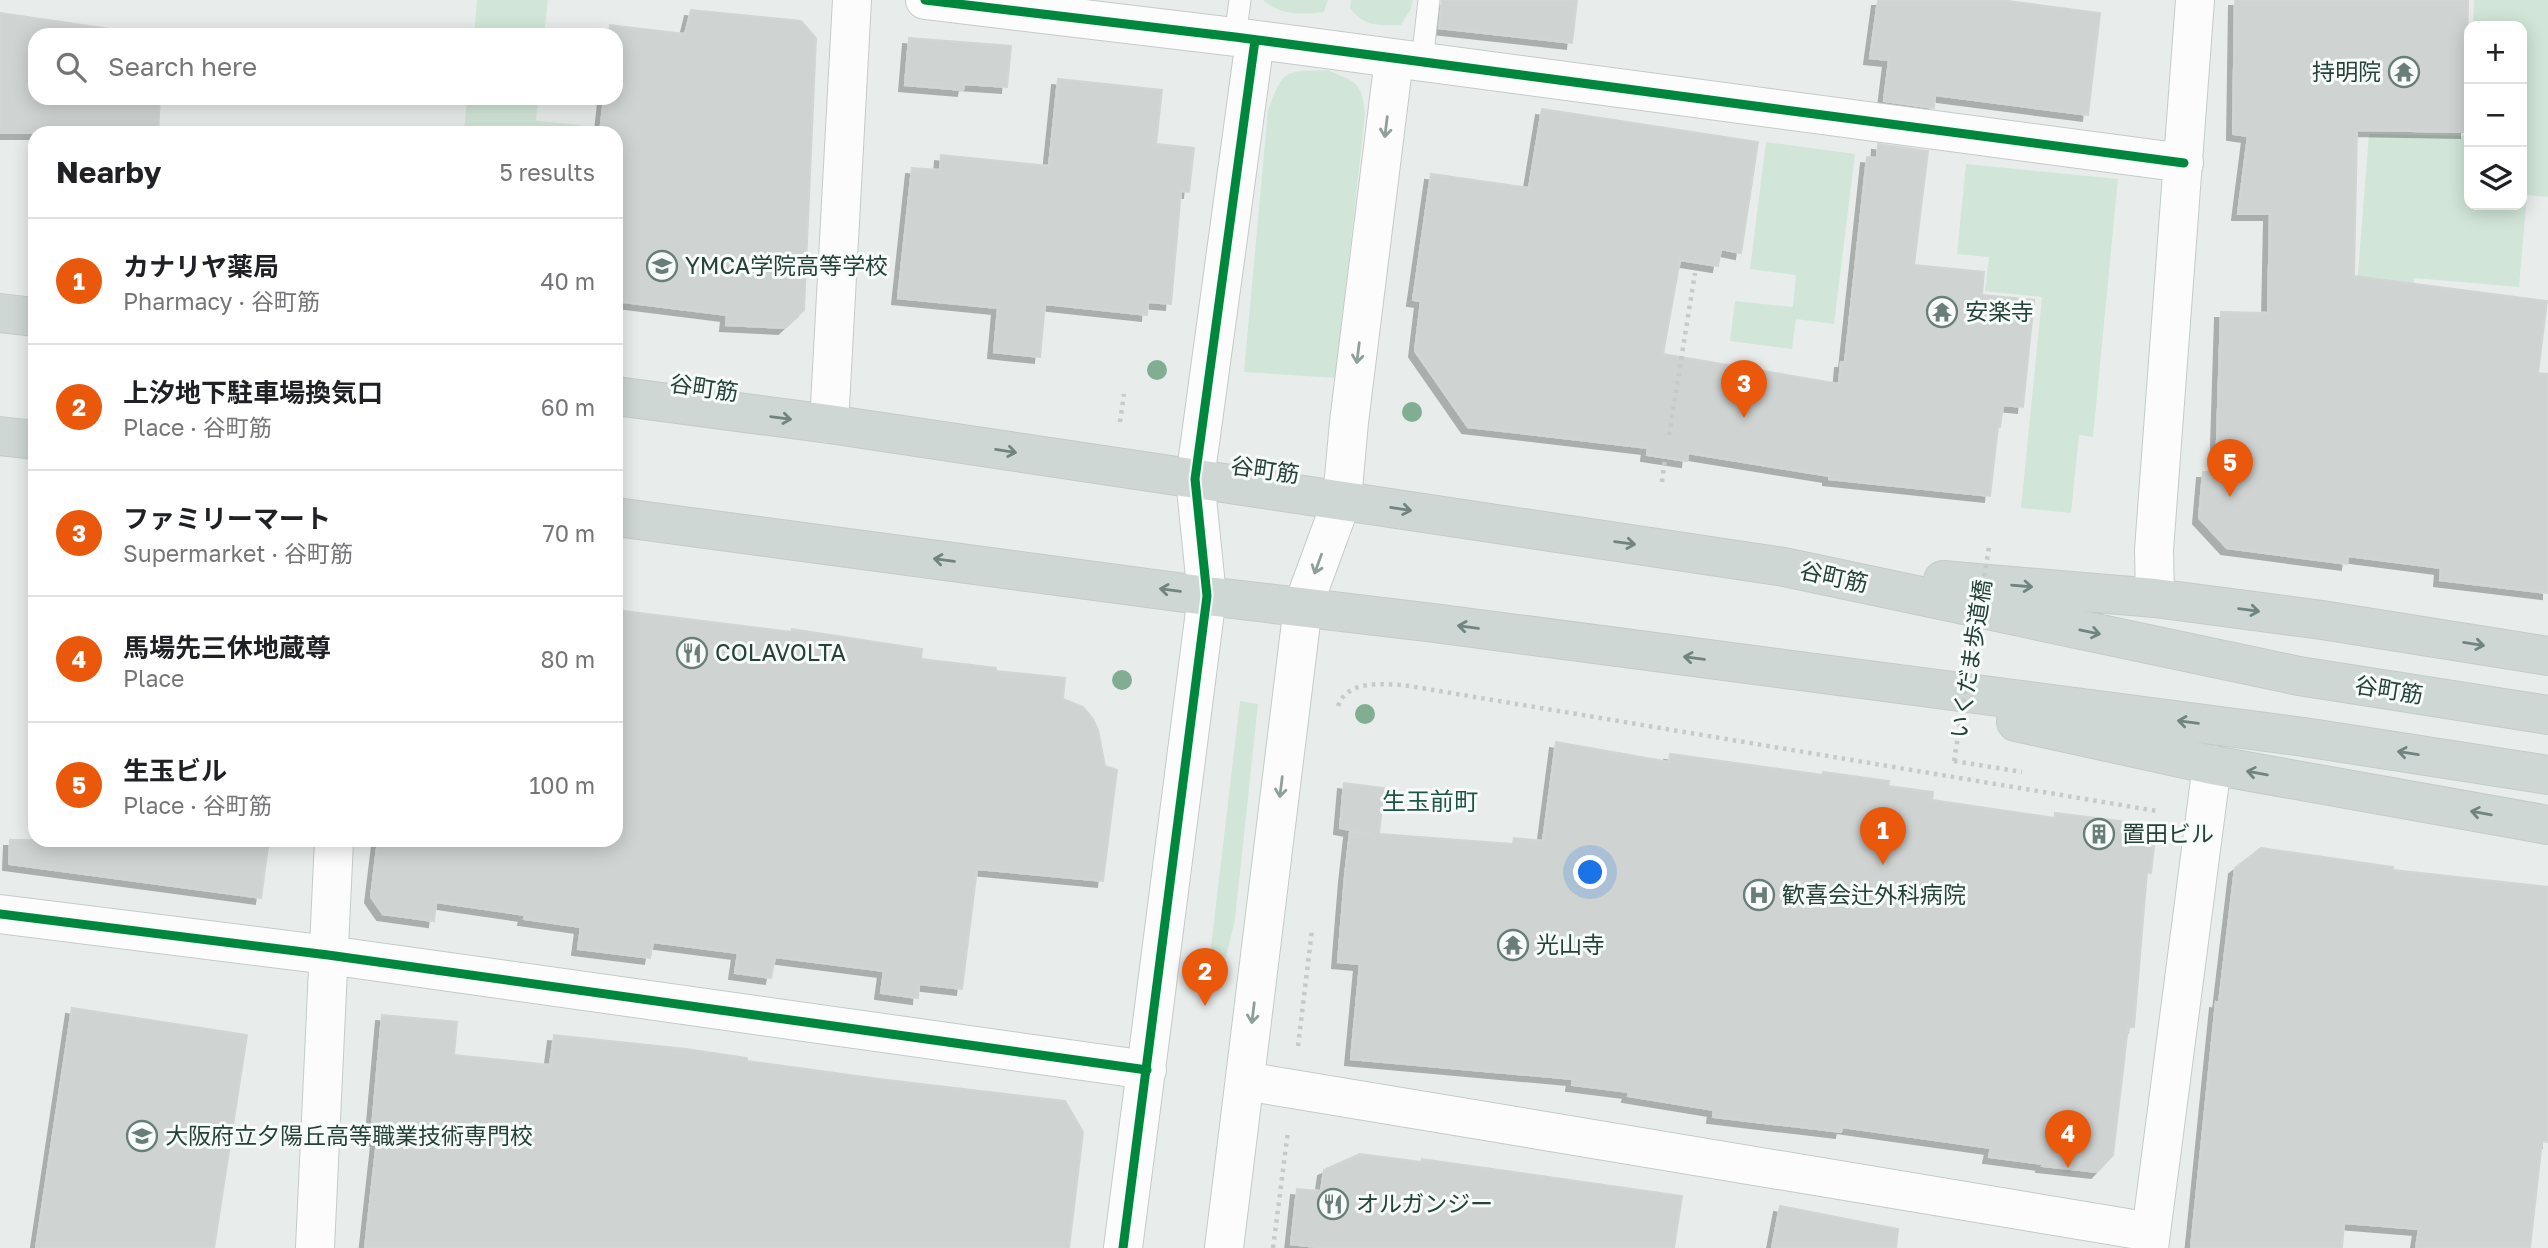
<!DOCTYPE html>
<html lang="en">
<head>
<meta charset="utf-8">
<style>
  body { margin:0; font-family:"Golos Text","Noto Sans JP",sans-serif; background:#f2f2f2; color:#202124 }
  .controls { position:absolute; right:21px; top:21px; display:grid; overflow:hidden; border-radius:14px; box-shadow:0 4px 18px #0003 }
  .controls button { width:63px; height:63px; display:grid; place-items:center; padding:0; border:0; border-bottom:2px solid #e0e0e0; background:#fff; color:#202124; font:35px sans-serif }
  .you { position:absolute; left:1591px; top:873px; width:24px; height:24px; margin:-18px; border:5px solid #fff; border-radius:50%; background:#1a73e8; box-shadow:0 0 0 10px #1a73e833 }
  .badge { display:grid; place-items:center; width:46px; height:46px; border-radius:50%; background:#ea580c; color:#fff; font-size:23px; font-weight:700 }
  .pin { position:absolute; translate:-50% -58px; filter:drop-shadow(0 2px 4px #0008) }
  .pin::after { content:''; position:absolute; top:37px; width:24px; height:21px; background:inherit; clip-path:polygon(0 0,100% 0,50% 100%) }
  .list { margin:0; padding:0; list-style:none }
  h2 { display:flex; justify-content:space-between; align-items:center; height:91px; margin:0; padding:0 28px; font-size:30px }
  h2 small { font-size:23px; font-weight:400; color:#757577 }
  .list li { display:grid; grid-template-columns:46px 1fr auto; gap:21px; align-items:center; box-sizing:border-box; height:126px; padding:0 28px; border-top:2px solid #e0e0e0 }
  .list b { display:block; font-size:26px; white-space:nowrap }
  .list p { margin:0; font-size:23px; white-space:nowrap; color:#757577 }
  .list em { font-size:23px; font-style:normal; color:#757577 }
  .icon { flex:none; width:38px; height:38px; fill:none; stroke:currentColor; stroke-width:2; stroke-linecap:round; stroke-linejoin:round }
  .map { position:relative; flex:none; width:2548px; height:1248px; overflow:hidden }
  .search { position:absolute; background:#fff; box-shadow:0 4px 18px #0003; left:28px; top:28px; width:595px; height:77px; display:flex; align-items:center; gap:18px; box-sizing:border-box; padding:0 24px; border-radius:21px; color:#757577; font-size:26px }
  .panel { position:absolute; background:#fff; box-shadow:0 4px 18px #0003; left:28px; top:126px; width:595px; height:721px; border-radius:21px }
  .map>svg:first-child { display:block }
</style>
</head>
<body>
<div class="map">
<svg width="2548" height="1248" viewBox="0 0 2548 1248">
  <defs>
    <filter id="shadow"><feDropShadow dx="-6" dy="6" stdDeviation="0" flood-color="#0004"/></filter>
  </defs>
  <rect width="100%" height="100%" fill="#e8edeb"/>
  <path fill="#d1e6d8" d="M477 0H548L544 35H474Z
    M1263 0H1328L1324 12C1302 15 1279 15 1263 0Z
    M1351 0H1413L1411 9 1401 25C1379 26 1363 26 1350 8Z
    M2474 0H2548V197L2527 195 2519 287 2414 278 2412 302 2356 298 2369 134 2468 136 2469 128V205H2522V26H2473Z
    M1327 70C1356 82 1362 81 1365 114L1336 378 1244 372 1268 110C1284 68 1284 72 1327 70Z
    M467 98H538L536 121 581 125 580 133H464Z
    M1766 142 1855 154 1834 324 1796 319 1792 349 1730 341 1735 301 1793 307 1796 275 1750 269Z
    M1966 164 2118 179 2093 437 2079 435 2071 513 2021 508 2042 297 1985 291 1989 257 1957 254Z
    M1240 701 1258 704 1235 919 1224 966 1209 964Z"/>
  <path fill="#cfd4d2" stroke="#d1d6d4" stroke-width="2" filter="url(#shadow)" d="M1442 0H1577L1572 43 1439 28Z
    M1878 0H2000L2100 13 2088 115 1935 95 1934 108 1884 101 1889 60 1870 58Z
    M2235 0H2468L2466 132 2357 130 2354 276 2547 301 2538 373 2548 374V593L2440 580 2441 568 2348 556 2347 564 2227 548 2199 518 2203 472H2216L2221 312 2268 313 2270 214H2238L2248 136 2233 134Z
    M691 10 801 21 816 38 804 310 784 328 726 325 727 315 616 301V133H600L604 98H616V35H609L610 25 685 34Z
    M0 13 151 35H35V98H160L158 133H0Z
    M909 38 1011 46 1007 87 964 84 963 90 905 85Z
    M1058 79 1162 90 1156 144 1194 148 1189 192 1181 191 1171 304 1148 302 1147 315 1045 304 1040 357 994 352 998 308 898 298 912 168 940 170 941 155 1049 166Z
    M1542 109 1758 142 1741 253 1721 249 1718 266 1680 260 1663 354 1839 384 1841 362H1845L1867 157 1877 158 1878 144 1928 151 1914 265 1984 272 1982 295 2034 300 2023 407 2003 405 2000 427H1998L1990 496 1829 479V476L1688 453 1687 461 1647 455 1648 448 1468 427 1415 351 1421 301 1413 300 1431 174 1529 188Z
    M616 610 791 632 792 629 922 649 921 659 996 668V671L1065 678 1063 699 1083 707 1093 719 1098 730 1105 766 1117 770 1103 881 977 869 962 989 919 984 918 998 881 993 884 971 775 957 771 978 735 973 738 953 653 942 650 958 578 949 581 927 524 919 525 915 436 902 434 921 383 914 371 897 378 840H616Z
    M1556 742 1669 762 1670 754 1823 775V772L1889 781 1888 786 1933 792 1932 800 2055 818V813L2135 823 2154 846 2151 873 2147 872 2134 1027H2128L2113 1155 2097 1172 2042 1166 2043 1164 1989 1157 1991 1148 1842 1127 1841 1132 1713 1117 1714 1110 1628 1096 1629 1092 1572 1085 1573 1079 1351 1059 1360 964 1338 962 1345 876 1350 832 1371 834 1340 828 1344 783 1384 788 1379 834 1513 844 1514 838 1543 841Z
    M10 840H269L261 898 9 864Z
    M2261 848 2393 867V870L2548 887V1142L2542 1141 2530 1248H2416L2419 1229 2344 1223 2342 1248H2191L2216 1002 2219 1003 2235 868Z
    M72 1008 247 1035 214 1248H36Z
    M382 1015 457 1022 454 1055 550 1065 554 1035 686 1049 747 1058V1061L879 1079 1065 1101 1083 1132 1069 1248H365L377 1140 371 1139Z
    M1360 1154 1421 1162 1422 1159 1682 1196 1674 1248H1325L1291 1244 1297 1189 1321 1191 1324 1170Z
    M1780 1206 1898 1229 1896 1248H1772Z"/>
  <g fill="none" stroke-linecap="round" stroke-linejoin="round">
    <g stroke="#c5cac8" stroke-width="23">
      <path id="lane" d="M1235 37 1240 0
        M1422 62 1429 0"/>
    </g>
    <g stroke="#c5cac8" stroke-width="40">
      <path id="street" d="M925 0 1235 37 2184 163
        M829 424 852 0
        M1195 479 1255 40
        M1342 500 1349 422 1394 59"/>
    </g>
    <g stroke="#c3cbc8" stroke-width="40">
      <path id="secondary" d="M2155 598 2154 550 2195 0
        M0 914 328 955 1147 1070
        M1245 1081 2151 1232
        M315 1248 334 840
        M1123 1248 1207 596 1195 479
        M1224 1248 1303 606 1342 500
        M2149 1248 2212 765"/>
    </g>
    <g stroke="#c3ccc9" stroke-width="40">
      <path id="primary" d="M0 313 35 317
        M616 396 829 424 1784 567 2299 676 2548 715
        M0 436 35 440
        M616 517 1207 596 1434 623 2304 737 2548 775
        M1943 580 2155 598 2322 620 2548 656
        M2016 722 2212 765 2548 825"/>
    </g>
    <path stroke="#c3ccca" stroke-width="4.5" stroke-dasharray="3.5 5" stroke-linecap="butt" d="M1120 422 1124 394
      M1669 435 1695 273
      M1662 482 1665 458
      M1338 706C1347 680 1381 684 1403 685L2157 811
      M1954 761 2022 772
      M1298 1046 1312 930
      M1273 1248 1288 1131"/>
    <use href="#lane" stroke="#fcfcfc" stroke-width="21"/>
    <use href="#street" stroke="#fcfcfc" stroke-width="38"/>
    <use href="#secondary" stroke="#fcfcfc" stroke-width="38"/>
    <use href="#primary" stroke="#cfd7d5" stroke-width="38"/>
    <path stroke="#c3ccca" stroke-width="4.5" stroke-dasharray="3.5 5" stroke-linecap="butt" d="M1954 761 1989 547"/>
    <g stroke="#f7fbf9" stroke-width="13">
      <path id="cycleway" d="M925 0 1235 37 2184 163
        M0 914 328 955 1147 1070
        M1123 1248 1207 596 1195 479 1255 40"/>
    </g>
    <use href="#cycleway" stroke="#00873e" stroke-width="9"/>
  </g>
  <g fill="#81ae93">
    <circle cx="1157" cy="370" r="10"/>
    <circle cx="1412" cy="412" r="10"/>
    <circle cx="1122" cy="680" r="10"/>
    <circle cx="1365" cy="714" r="10"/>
  </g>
  <defs><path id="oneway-shaft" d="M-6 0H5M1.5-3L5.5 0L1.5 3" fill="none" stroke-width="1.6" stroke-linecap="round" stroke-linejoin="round" transform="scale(1.75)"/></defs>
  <g stroke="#909f9b">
    <use href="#oneway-shaft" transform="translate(1386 127) rotate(97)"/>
    <use href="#oneway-shaft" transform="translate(1358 353) rotate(97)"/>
    <use href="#oneway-shaft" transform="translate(1318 564) rotate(110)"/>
    <use href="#oneway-shaft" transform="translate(1281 787) rotate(97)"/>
    <use href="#oneway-shaft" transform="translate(1253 1013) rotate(97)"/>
  </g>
  <g stroke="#718580">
    <use href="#oneway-shaft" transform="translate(781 418) rotate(8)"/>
    <use href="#oneway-shaft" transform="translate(1006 451) rotate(9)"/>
    <use href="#oneway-shaft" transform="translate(1401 509) rotate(9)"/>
    <use href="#oneway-shaft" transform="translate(1625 543) rotate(8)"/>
    <use href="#oneway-shaft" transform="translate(944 560) rotate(-173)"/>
    <use href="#oneway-shaft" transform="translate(2022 586) rotate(5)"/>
    <use href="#oneway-shaft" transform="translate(1170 590) rotate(-172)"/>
    <use href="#oneway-shaft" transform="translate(2249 610) rotate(8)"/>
    <use href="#oneway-shaft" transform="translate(1468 627) rotate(-172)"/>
    <use href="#oneway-shaft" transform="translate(2090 632) rotate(12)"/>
    <use href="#oneway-shaft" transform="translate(2474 644) rotate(9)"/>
    <use href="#oneway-shaft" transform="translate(1694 658) rotate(-172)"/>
    <use href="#oneway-shaft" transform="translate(2188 722) rotate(-173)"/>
    <use href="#oneway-shaft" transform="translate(2408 753) rotate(-171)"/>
    <use href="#oneway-shaft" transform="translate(2257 773) rotate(-170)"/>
    <use href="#oneway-shaft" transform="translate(2481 813) rotate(-170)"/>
  </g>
  <defs>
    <g id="temple-ring" transform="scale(1.575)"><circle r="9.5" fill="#f7fbf9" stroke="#697e78" stroke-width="1.5"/><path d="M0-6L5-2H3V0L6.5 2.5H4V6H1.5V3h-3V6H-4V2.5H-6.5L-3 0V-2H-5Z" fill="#697e78"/></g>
    <g id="school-ring" transform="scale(1.575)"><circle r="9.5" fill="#f7fbf9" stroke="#697e78" stroke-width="1.5"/><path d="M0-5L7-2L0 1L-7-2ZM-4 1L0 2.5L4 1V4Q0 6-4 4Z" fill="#697e78"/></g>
    <g id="restaurant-ring" transform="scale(1.575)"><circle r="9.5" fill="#f7fbf9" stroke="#697e78" stroke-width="1.5"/><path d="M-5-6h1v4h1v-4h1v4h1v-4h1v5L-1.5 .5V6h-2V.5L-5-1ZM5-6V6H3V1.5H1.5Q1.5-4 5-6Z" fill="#697e78"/></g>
    <g id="building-ring" transform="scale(1.575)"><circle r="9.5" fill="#f7fbf9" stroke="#697e78" stroke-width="1.5"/><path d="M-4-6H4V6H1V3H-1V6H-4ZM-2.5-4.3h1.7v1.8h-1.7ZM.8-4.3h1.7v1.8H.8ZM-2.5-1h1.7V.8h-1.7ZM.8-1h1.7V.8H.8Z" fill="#697e78"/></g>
    <g id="hospital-ring" transform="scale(1.575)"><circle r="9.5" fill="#f7fbf9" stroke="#697e78" stroke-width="1.5"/><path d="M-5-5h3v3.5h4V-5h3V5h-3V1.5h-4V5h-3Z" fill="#697e78"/></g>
  </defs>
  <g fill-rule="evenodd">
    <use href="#temple-ring" x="2404" y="72"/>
    <use href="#school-ring" x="662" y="266"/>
    <use href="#temple-ring" x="1942" y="312"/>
    <use href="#restaurant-ring" x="692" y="653"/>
    <use href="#building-ring" x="2099" y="834"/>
    <use href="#hospital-ring" x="1759" y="895"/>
    <use href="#temple-ring" x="1513" y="945"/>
    <use href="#school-ring" x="142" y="1136"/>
    <use href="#restaurant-ring" x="1333" y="1204"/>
  </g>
  <g text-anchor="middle" stroke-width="6" stroke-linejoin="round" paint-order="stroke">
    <g font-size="23" fill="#24423a" stroke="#f7fbf9" text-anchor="start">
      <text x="2381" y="80" text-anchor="end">持明院</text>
      <text x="685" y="274">YMCA学院高等学校</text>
      <text x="1965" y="320">安楽寺</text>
      <text x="715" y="661">COLAVOLTA</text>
      <text x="2122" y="842">置田ビル</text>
      <text x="1782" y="903">歓喜会辻外科病院</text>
      <text x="1536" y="953">光山寺</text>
      <text x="165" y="1144">大阪府立夕陽丘高等職業技術専門校</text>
      <text x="1356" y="1212">オルガンジー</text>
    </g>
    <g font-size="23" fill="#24423a" stroke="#f7fbf9">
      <text transform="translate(704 388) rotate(8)" y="8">谷町筋</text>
      <text transform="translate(1265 470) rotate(8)" y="8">谷町筋</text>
      <text transform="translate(1834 577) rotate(12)" y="8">谷町筋</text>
      <text transform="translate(1971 659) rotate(-81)" y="8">いくだま歩道橋</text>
      <text transform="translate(2389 690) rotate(9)" y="8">谷町筋</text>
    </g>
    <g font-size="24" fill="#1f5548" stroke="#f7fbf9">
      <text x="1430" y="810">生玉前町</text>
    </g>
  </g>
</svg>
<div class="controls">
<button>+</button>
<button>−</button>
<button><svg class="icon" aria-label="layers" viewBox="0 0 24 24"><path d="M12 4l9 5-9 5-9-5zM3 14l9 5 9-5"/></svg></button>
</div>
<div class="you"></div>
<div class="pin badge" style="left:1883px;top:865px">1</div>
<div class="pin badge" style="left:1205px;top:1006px">2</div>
<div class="pin badge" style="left:1744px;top:418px">3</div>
<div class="pin badge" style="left:2068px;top:1168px">4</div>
<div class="pin badge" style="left:2230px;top:497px">5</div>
<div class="search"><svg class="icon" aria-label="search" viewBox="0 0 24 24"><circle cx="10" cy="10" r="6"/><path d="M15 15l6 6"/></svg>Search here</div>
<section class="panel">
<h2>Nearby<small>5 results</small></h2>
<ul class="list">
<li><span class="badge">1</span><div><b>カナリヤ薬局</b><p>Pharmacy · 谷町筋</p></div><em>40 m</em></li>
<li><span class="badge">2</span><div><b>上汐地下駐車場換気口</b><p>Place · 谷町筋</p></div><em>60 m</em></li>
<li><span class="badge">3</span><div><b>ファミリーマート</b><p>Supermarket · 谷町筋</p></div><em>70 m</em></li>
<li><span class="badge">4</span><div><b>馬場先三休地蔵尊</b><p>Place</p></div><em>80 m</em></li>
<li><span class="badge">5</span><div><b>生玉ビル</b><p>Place · 谷町筋</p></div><em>100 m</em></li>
</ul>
</section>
</div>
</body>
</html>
